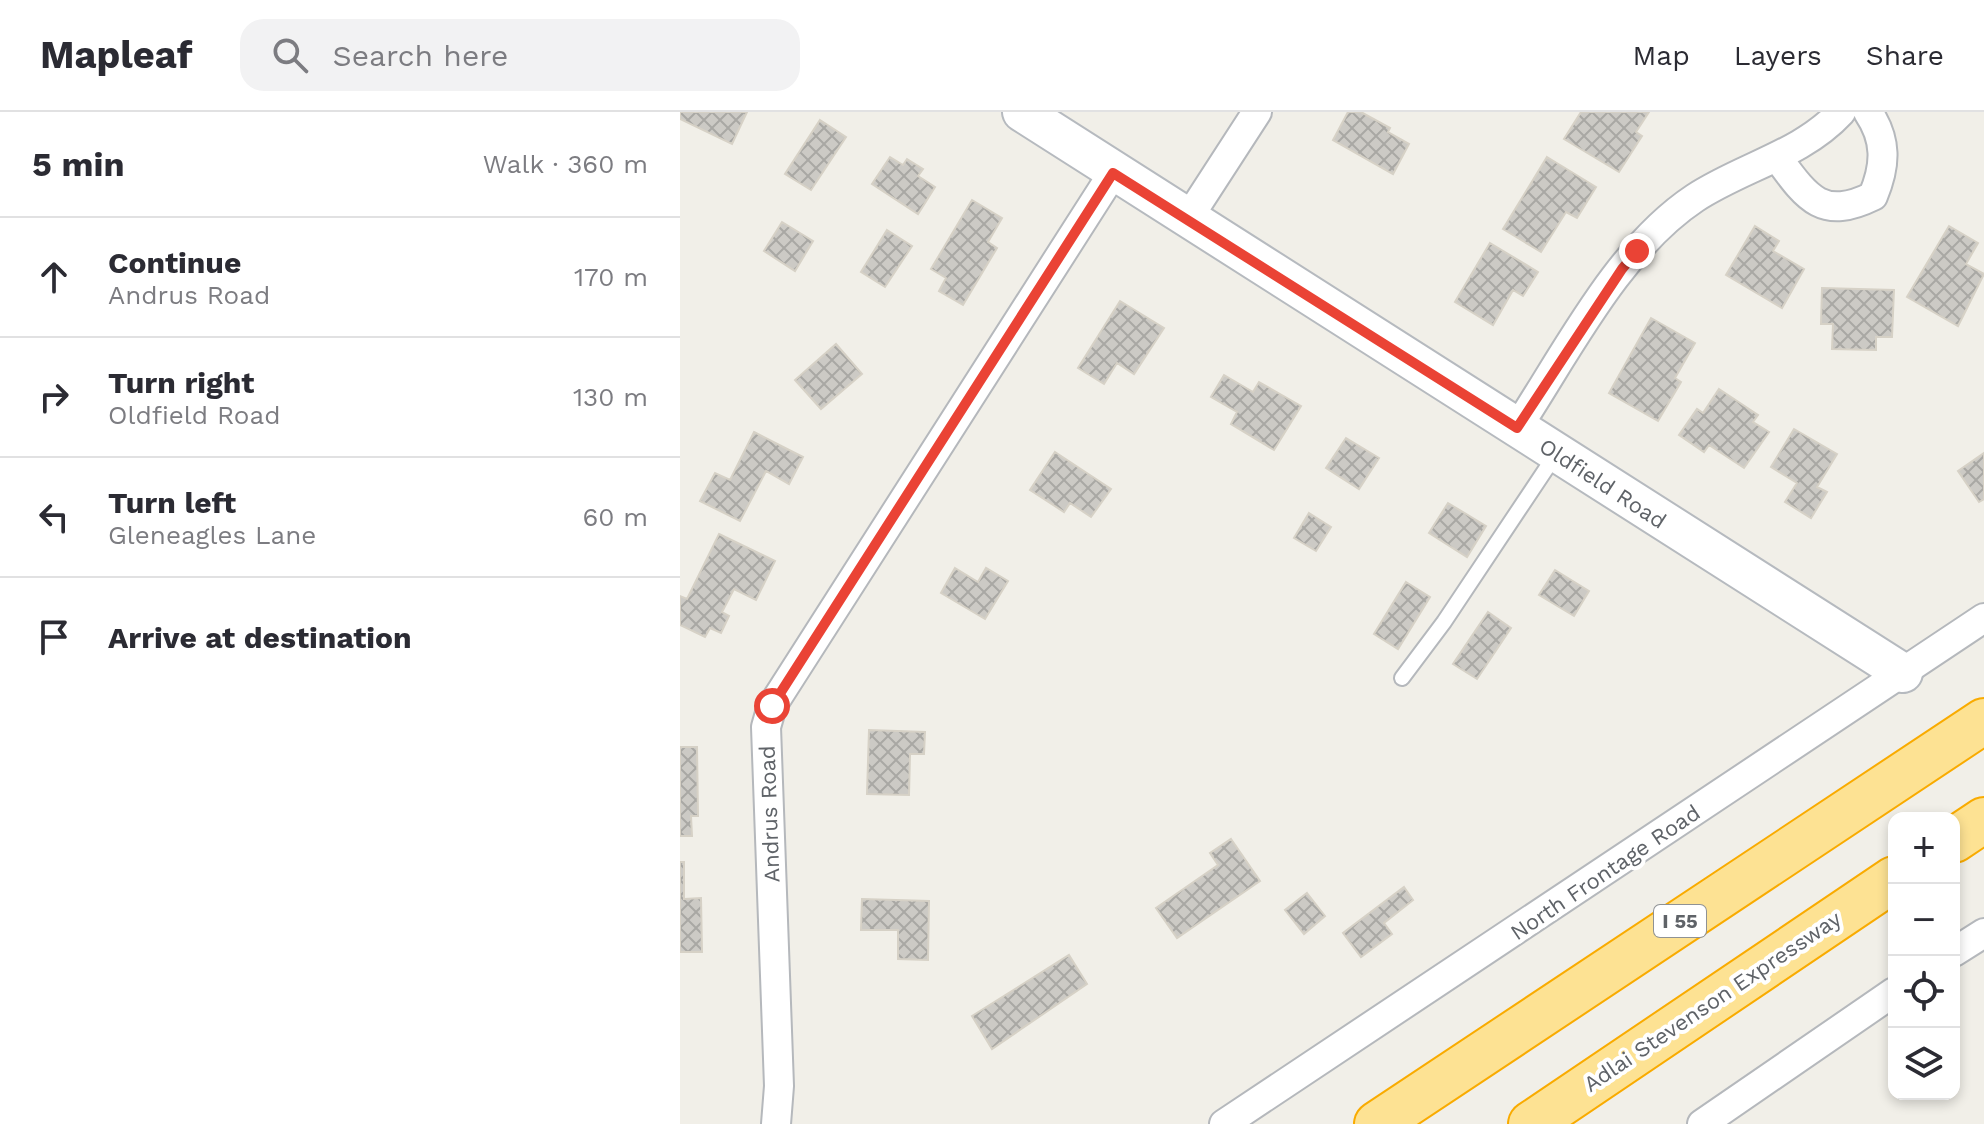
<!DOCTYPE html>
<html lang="en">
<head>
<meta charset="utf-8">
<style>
  body { margin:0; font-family:"Work Sans",sans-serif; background:#f2f2f3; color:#2b2b33 }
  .controls { position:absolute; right:24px; bottom:24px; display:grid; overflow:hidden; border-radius:16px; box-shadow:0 4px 12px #0003 }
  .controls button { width:72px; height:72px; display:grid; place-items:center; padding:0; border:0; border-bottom:2px solid #e1e1e2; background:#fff; color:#2b2b33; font:40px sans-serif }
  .stop { position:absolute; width:24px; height:24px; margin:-18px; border:6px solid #ea4335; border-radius:50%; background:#fff }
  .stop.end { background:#ea4335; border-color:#fff; box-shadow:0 2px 8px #0008 }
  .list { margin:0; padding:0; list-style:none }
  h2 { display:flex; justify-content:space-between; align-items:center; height:104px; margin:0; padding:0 32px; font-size:34px }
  h2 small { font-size:26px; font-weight:400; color:#7c7c81 }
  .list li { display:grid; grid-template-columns:52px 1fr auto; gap:24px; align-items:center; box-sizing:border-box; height:120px; padding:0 32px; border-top:2px solid #e1e1e2 }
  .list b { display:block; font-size:30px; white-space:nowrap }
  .list p { margin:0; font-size:26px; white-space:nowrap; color:#7c7c81 }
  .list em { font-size:26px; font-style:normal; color:#7c7c81 }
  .icon { flex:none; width:44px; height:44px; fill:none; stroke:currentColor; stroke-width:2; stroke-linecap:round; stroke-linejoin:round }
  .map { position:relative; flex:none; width:1304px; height:1012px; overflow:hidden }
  header { display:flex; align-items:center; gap:48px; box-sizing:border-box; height:112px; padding:0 40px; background:#fff; border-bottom:2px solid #e1e1e2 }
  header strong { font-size:38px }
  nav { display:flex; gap:44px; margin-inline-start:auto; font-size:28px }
  .search { width:560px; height:72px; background:#f2f2f3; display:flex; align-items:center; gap:20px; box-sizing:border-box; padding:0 28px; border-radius:24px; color:#7c7c81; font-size:30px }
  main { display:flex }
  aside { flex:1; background:#fff }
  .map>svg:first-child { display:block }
</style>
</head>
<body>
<header>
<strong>Mapleaf</strong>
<div class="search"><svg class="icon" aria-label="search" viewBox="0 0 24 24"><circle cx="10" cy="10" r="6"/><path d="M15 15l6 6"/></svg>Search here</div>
<nav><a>Map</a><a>Layers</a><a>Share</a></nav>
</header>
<main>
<aside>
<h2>5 min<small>Walk · 360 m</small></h2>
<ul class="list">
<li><svg class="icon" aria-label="ahead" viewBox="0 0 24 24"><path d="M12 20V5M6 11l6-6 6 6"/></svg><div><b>Continue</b><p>Andrus Road</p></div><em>170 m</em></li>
<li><svg class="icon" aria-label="right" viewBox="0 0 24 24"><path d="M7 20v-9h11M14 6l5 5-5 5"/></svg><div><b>Turn right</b><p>Oldfield Road</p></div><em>130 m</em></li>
<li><svg class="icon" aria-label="left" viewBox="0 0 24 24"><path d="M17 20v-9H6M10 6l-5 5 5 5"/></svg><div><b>Turn left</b><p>Gleneagles Lane</p></div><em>60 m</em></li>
<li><svg class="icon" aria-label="arrive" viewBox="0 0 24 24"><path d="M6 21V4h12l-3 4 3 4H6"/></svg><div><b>Arrive at destination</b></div></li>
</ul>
</aside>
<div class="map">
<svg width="1304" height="1012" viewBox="0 0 1304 1012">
  <defs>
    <pattern id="building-cross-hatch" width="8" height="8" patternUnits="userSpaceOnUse" patternTransform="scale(2)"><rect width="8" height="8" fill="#cccac5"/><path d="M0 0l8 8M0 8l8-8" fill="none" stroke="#a9a8a4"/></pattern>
  </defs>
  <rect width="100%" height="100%" fill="#f1efe8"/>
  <path fill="url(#building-cross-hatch)" stroke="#d6d1c6" stroke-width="2" d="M0 0H67L52 32 0 7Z
    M668 0H681L710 16 708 20 729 32 713 62 653 28Z
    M901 0H969L956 20 962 24 939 60 884 27Z
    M140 8 166 25 131 78 105 62Z
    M210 45 223 53 227 47 243 57 238 64 255 75 238 102 192 72Z
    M867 45 916 75 897 106 886 100 861 140 823 117Z
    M292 88 322 106 308 130 317 136 283 193 259 179 266 166 251 157Z
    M102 110 133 129 115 159 84 139Z
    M1075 114 1099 129 1093 139 1124 157 1102 196 1046 163Z
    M1269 114 1298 131 1286 152 1304 162 1278 214 1227 185Z
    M207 118 232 134 205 175 181 160Z
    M810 131 858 160 843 184 833 178 813 213 775 190Z
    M1142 176 1214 178 1212 225H1196V238L1152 237 1153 212H1141Z
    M440 189 484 216 454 262 437 251 424 272 398 256Z
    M971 206 1015 231 995 266 1001 270 978 309 929 281Z
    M156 232 182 262 141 297 115 268Z
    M544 263 573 280 579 270 621 294 594 338 551 312 557 300 531 285Z
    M1039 277 1078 303 1073 310 1089 320 1064 356 1029 333 1024 340 999 323 1017 297 1023 301Z
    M1114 317 1157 342 1137 375 1147 380 1131 406 1105 390 1117 371 1091 355Z
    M74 320 123 345 109 372 86 359 60 409 20 389 35 361 50 368Z
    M666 326 699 346 679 377 646 356Z
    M375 340 431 377 411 405 390 391 384 400 350 378Z
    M1304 341V387L1299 390 1278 359Z
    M768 391 806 414 787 445 749 421Z
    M629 401 651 415 636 439 614 426Z
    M39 422 95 449 76 488 54 477 42 500 49 504 41 521 30 516 25 525 0 513V484L7 487Z
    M275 456 298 470 306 456 328 469 305 507 261 481Z
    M875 458 909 479 894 504 859 483Z
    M726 470 750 485 718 537 694 522Z
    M808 500 831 516 797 567 773 552Z
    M189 618 245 620 244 642H230L229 683 187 682Z
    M0 635H17L18 704H11L12 724H0Z
    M551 727 580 769 497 826 476 796 538 753 530 741Z
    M0 750H4V787L21 786 22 840H0Z
    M724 775 733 788 704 811 712 822 681 845 663 821Z
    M627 781 645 804 624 822 605 798Z
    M182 787 249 789 248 848 218 847V818H181Z
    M389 843 407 872 312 937 292 904Z"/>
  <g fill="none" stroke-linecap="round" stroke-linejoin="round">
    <g stroke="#b5b8bc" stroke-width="18">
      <path id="lane" d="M722 566 764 510 876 342"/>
    </g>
    <g stroke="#b5b8bc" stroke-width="32">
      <path id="street" d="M1097 45C1127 86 1142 109 1193 84 1206 53 1207 28 1188 0
        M507 108 577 0
        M837 316C887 240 938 137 1015 86 1062 55 1121 43 1161 0
        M1274 840 1304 821
        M96 1012 99 974 86 615 92 594 433 61
        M544 1012 1304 506
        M1022 1012 1214 880"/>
    </g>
    <g stroke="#b6babf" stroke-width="42">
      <path id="secondary" d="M342 0 1223 561"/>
    </g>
    <g stroke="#f9ab00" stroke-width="48">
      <path id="highway" d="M1274 728 1304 708
        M697 1012 1304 609
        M851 1012 1214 767"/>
    </g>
    <use href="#lane" stroke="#fff" stroke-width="14"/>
    <use href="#street" stroke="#fff" stroke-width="28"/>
    <use href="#secondary" stroke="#fff" stroke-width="38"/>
    <use href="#highway" stroke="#fde293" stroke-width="44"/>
  </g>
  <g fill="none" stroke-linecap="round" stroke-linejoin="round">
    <path stroke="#ea4335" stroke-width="10" d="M92 594 433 61 837 316 942 157 957 139"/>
  </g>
  <g text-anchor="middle" stroke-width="8" stroke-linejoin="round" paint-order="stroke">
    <rect fill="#fff" stroke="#8f9295" stroke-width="2" x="974" y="793" width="52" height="32" rx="6"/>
    <g font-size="20" font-weight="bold" fill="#5f6368">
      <text x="1000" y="816">I 55</text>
    </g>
    <g font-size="22" fill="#5f6368" stroke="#fff">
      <text transform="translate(923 371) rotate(33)" y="8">Oldfield Road</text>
      <text transform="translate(89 702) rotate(-92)" y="8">Andrus Road</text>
      <text transform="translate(925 760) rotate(-34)" y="8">North Frontage Road</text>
      <text transform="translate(1032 889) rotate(-34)" y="8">Adlai Stevenson Expressway</text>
    </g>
  </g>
</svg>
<div class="controls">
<button>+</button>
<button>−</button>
<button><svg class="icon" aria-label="locate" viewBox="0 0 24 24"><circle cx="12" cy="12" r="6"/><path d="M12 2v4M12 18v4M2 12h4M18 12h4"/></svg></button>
<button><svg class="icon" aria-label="layers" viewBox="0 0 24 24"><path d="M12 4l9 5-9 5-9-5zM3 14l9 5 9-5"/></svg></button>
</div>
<div class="stop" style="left:92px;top:594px"></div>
<div class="stop end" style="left:957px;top:139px"></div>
</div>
</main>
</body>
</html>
